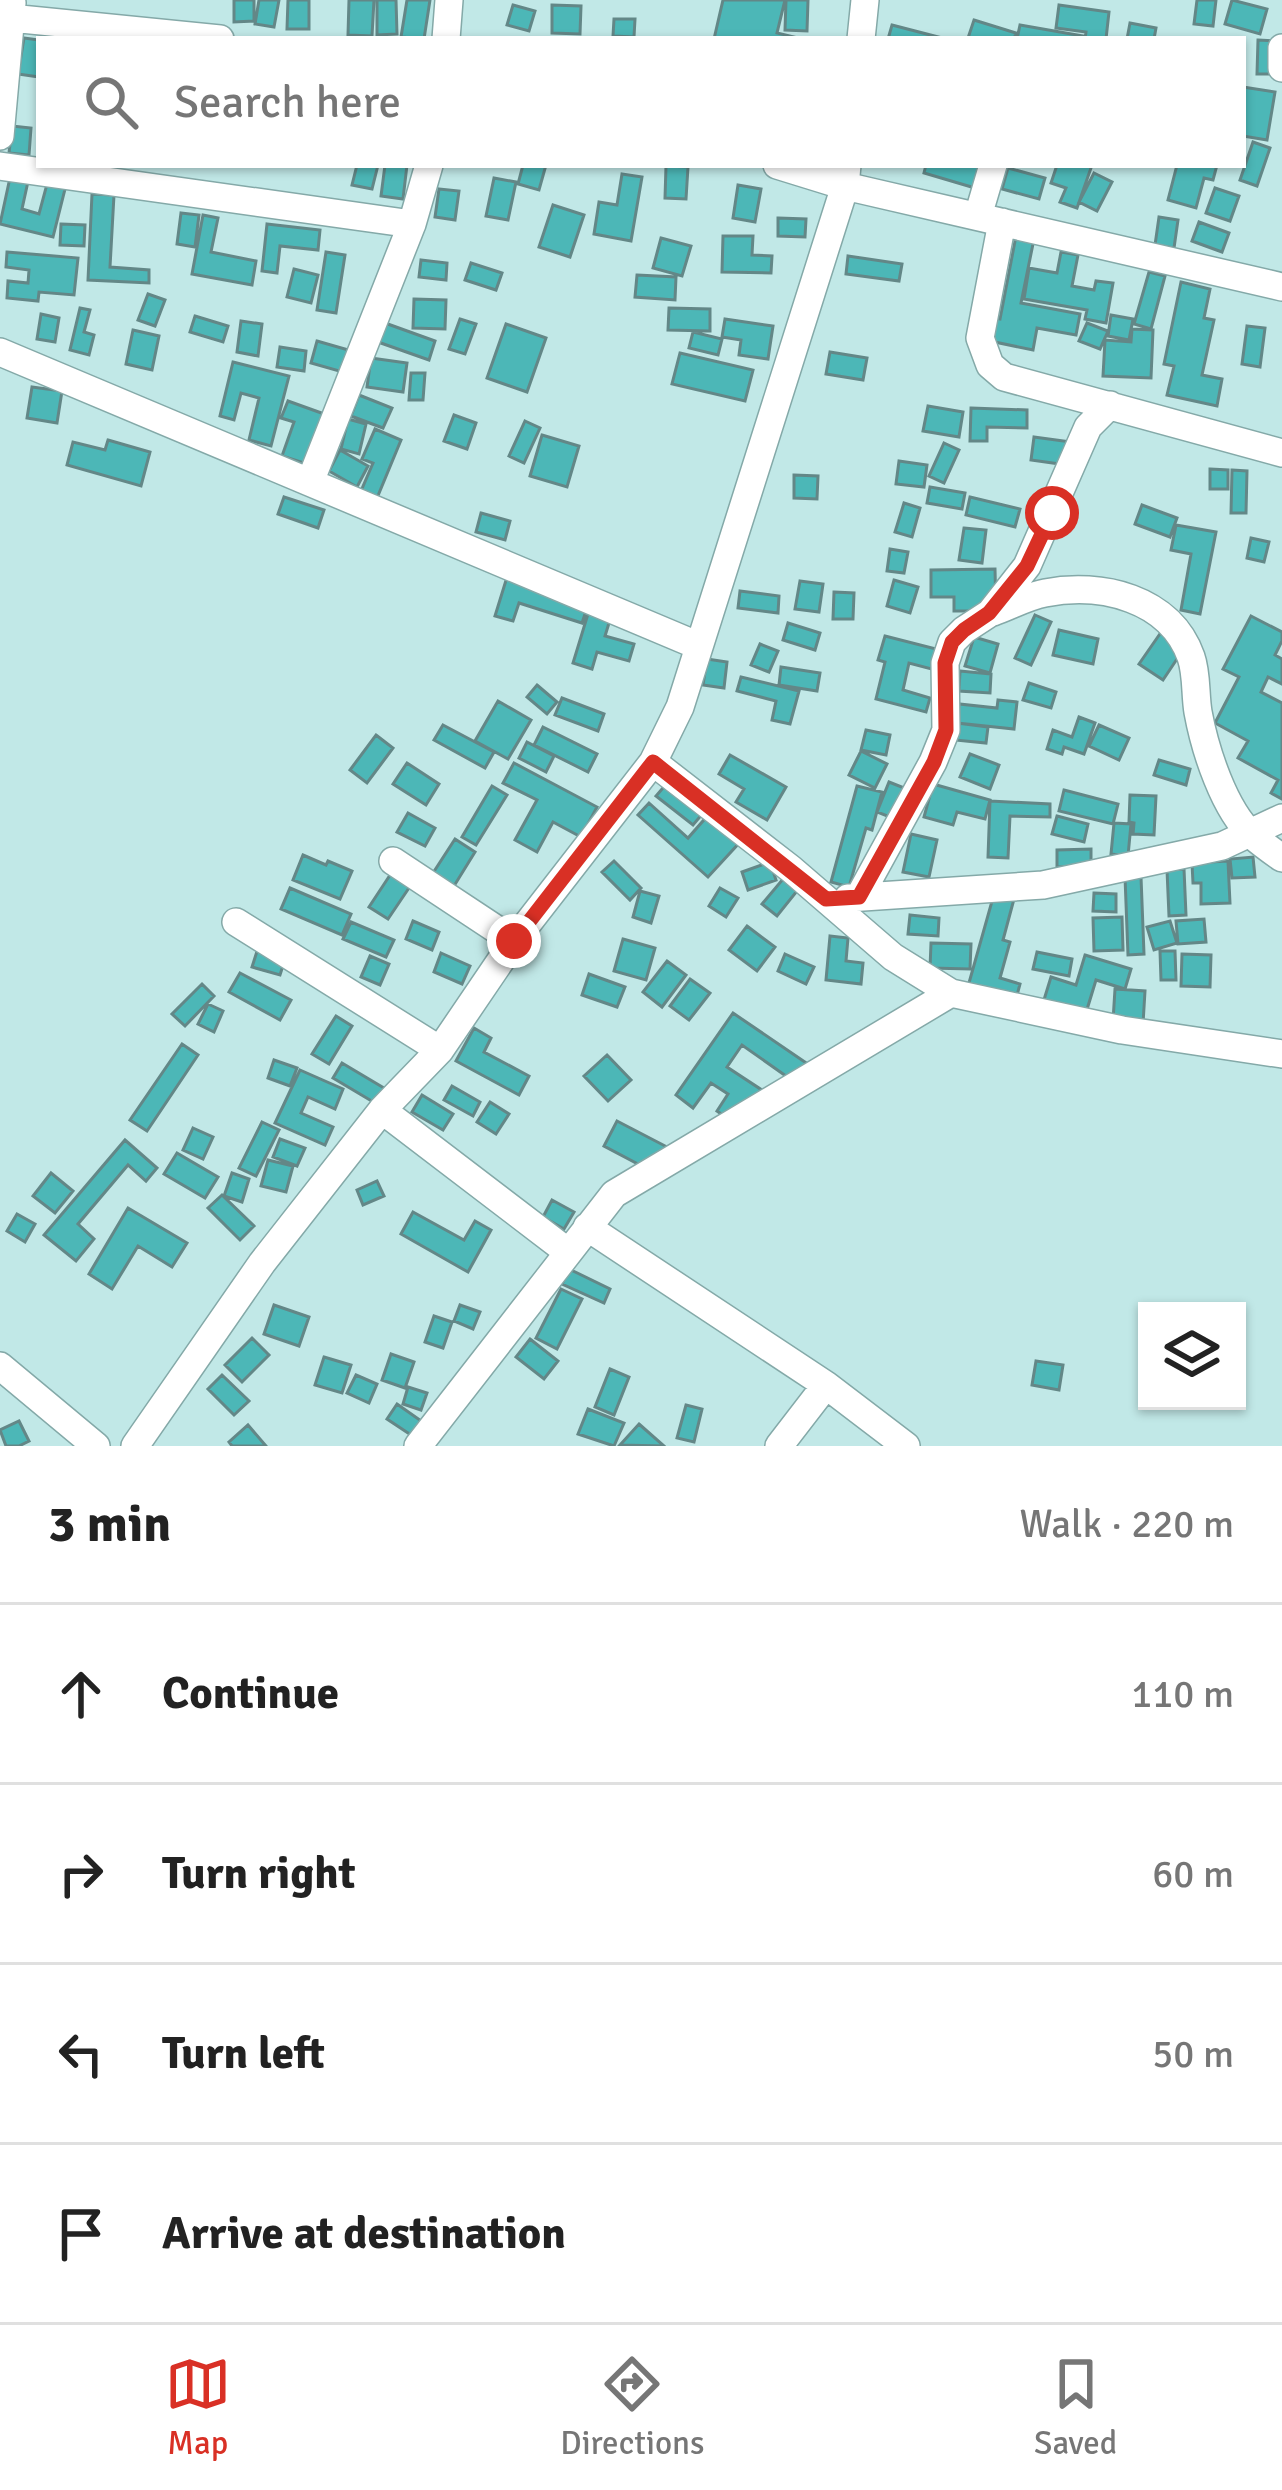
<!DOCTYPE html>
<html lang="en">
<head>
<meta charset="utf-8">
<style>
  body { margin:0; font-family:Signika,sans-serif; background:#f2f2f2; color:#222 }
  .controls { position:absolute; right:36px; bottom:36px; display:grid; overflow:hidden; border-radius:0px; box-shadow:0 3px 9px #0004 }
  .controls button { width:108px; height:108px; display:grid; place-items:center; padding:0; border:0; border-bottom:3px solid #e0e0e0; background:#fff; color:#222; font:60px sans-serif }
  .stop { position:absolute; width:36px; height:36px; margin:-27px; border:9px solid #d93025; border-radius:50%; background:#fff }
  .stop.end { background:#d93025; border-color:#fff; box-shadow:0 3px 12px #0008 }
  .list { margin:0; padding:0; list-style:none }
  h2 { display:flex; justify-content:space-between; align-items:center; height:156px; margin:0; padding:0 48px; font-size:51px }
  h2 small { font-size:39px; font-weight:400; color:#767676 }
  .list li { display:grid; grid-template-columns:78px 1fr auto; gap:36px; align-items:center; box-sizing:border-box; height:180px; padding:0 48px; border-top:3px solid #e0e0e0 }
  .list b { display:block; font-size:45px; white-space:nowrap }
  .list em { font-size:39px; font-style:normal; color:#767676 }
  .icon { flex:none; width:66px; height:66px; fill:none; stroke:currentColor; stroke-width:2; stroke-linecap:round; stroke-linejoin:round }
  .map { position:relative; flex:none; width:1282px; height:1446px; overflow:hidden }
  .search { position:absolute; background:#fff; box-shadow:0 3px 9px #0004; left:36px; right:36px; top:36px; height:132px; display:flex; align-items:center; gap:30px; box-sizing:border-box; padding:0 42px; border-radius:0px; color:#767676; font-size:45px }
  .sheet { height:876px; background:#fff }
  nav { display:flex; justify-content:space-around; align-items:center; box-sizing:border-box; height:168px; border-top:3px solid #e0e0e0; background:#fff; font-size:33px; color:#767676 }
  nav a { display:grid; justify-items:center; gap:6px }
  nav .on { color:#d93025 }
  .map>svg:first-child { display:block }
</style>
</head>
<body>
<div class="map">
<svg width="1282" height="1446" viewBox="0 0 1282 1446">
  <rect width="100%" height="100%" fill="#c1e8e7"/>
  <path fill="#4cb7b7" stroke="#638787" stroke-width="3" d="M234 0H254V21L234 22Z
    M259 0H279L274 27 255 24Z
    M288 0H309V29H287Z
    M349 0H374L372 36 348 35Z
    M377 0H396L397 34 377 35Z
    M407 0H430L424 39 401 37Z
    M723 0H785L777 33 802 39H714Z
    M786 0H808L807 31 785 30Z
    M1197 0H1216L1213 26 1194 24Z
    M1232 0 1267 9 1260 34 1225 24Z
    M513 5 535 11 529 31 507 25Z
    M552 5 581 6 580 34 552 33Z
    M1059 5 1109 12 1106 39H1085L1086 32 1056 28Z
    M614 19H635L634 37 613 36Z
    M974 20 1016 33 1014 39 968 38Z
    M1130 23 1156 28 1154 39H1127Z
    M892 25 946 39H888Z
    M1020 25 1083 36V39H1017Z
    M24 38 39 40V77L18 74Z
    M1258 40 1280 41 1278 74H1257Z
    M1243 87 1275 92 1267 140 1243 136Z
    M12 126 31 128 29 155 9 153Z
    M1253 142 1270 148 1257 186 1240 180Z
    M357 165H378L372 189 352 185Z
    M385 165H407L403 199 381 196Z
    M523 165H546L539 190 518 184Z
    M926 165H980L975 188 924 173Z
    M1057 165H1092L1077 208 1060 202 1066 188 1051 183Z
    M1177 165H1217L1213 180 1204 178 1196 208 1168 200Z
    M666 166 688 167 686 199 665 198Z
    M1008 168 1045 178 1039 199 1002 189Z
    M11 173 29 177 22 209 39 214 47 184 65 189 53 237 0 224Z
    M1094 173 1112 182 1097 211 1079 202Z
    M622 174 642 177 631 241 594 234 599 202 617 205Z
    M494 178 516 182 508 220 486 216Z
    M738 185 761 189 755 222 733 218Z
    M1215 188 1239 196 1230 221 1206 213Z
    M439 189 459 191 455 220 435 217Z
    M92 194 114 195 110 267 149 270V283L88 280Z
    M553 205 584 215 570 257 539 247Z
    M181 213 199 215 195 247 177 244Z
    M203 215 218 218 211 252 256 261 252 285 192 274Z
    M1159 217 1178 220 1174 248 1155 245Z
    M778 218 806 219 805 237 778 236Z
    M1199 222 1229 233 1222 252 1192 241Z
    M61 224 85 225 84 246 60 245Z
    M267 224 320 230 318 250 280 246 277 273 262 271Z
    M723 236H753L752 255 772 256 771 273 722 272Z
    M1016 236 1034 239 1021 303 1080 314 1076 335 1037 328 1033 350 990 341 995 318 1000 319Z
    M661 238 691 246 682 276 653 268Z
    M7 252 78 258 74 295 39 292 38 301 7 298 8 281 28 283 29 270 6 267Z
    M326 252 345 255 336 313 317 310Z
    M1061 252 1078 255 1072 286 1094 290 1096 281 1113 283 1106 323 1085 319 1087 310 1024 299 1029 268 1057 273Z
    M848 256 902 264 899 281 846 274Z
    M421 260 447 263 446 280 419 277Z
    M471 263 502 273 496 290 465 280Z
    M294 269 318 275 311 303 287 297Z
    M1149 272 1165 276 1151 329 1134 324Z
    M637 275 676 277 675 300 635 297Z
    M1181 282 1210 289 1204 318 1214 320 1202 375 1222 379 1217 406 1167 395 1174 366 1164 364Z
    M148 294 165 300 155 326 138 320Z
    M414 299 446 300 445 329 413 328Z
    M80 308 90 310 84 332 94 335 89 355 70 350Z
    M669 308 710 309V331L668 330Z
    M41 314 59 318 55 342 37 339Z
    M1111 315 1133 319 1129 340 1108 336Z
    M195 316 228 326 223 342 190 332Z
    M460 319 476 324 465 354 449 349Z
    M725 319 773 326 768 359 739 355 741 340 722 337Z
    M241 321 262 324 258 356 237 352Z
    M385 323 435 341 429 360 378 342Z
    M1087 323 1108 331 1100 349 1079 341Z
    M506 324 546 338 527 392 487 378Z
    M1247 326 1265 328 1260 367 1242 364Z
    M1132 329 1153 330 1151 378 1103 376 1105 340 1131 342Z
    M133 330 159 336 152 370 126 364Z
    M693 332 722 339 718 355 689 348Z
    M317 341 352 351 346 373 311 363Z
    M280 347 306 351 304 371 277 367Z
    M830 352 867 358 863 380 826 374Z
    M680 353 753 370 745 401 672 384Z
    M371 358 407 363 403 392 367 387Z
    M233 362 289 376 271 446 249 440 259 398 241 393 234 420 220 416Z
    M411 373H425L423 400H409Z
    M32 387 62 391 57 423 27 418Z
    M359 395 392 408 383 428 351 416Z
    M288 401 327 415 310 465 282 456 294 422 281 418Z
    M928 406 963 412 959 437 923 431Z
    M971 408 1027 410V428L987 427V441H970Z
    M454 415 476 423 467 449 444 441Z
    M348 419 366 424 359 454 341 449Z
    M525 421 540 428 524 463 509 456Z
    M375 429 401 440 377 498 361 491 373 463 362 459Z
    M542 435 579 446 567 487 530 476Z
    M1034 437 1071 442 1067 465 1031 460Z
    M108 440 150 452 141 486 67 465 73 442 105 450Z
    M944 443 959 450 944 483 929 476Z
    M340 450 368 466 357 487 329 471Z
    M899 461 927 465 924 487 896 484Z
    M1210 469 1228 470V489H1210Z
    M1232 470 1247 471 1246 513H1231Z
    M794 475 818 476 817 499 794 498Z
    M930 487 965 493 962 509 927 503Z
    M284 497 324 510 318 528 278 514Z
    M970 497 1020 509 1015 527 966 515Z
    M904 503 920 508 912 537 895 532Z
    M1142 505 1177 518 1170 537 1135 524Z
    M481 513 510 521 505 540 476 532Z
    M1176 525 1216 532 1200 614 1181 610 1191 554 1171 550Z
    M964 528 986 530 982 563 959 560Z
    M1251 538 1269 542 1264 562 1247 558Z
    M890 549 908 552 904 573 887 571Z
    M995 569 996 611H954V597H931V570Z
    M507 577 589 602 582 623 519 603 513 621 495 616Z
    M894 580 918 587 910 613 887 606Z
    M800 581 823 584 819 612 795 609Z
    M740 591 779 596 778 613 738 608Z
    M834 592 854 593 853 619H833Z
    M591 604 613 610 605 636 634 644 629 661 597 652 592 669 573 663Z
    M1035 615 1051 622 1031 665 1015 658Z
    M1251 616 1282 632V641L1275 655 1282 659V684L1268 677 1261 692 1282 703V799L1271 793 1278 780 1238 758 1248 741 1215 723 1239 677 1223 669Z
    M788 623 820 633 815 650 783 640Z
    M1164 628 1187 644 1163 680 1139 664Z
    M1059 630 1098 639 1093 664 1053 655Z
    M885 636 948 652 943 672 909 663 903 690 930 698 926 712 876 699 885 662 878 660Z
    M974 637 998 644 990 673 965 666Z
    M760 644 778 651 769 672 751 665Z
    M707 659 727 662 724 688 703 685Z
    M781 667 820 673 817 691 779 685Z
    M960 671 991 674 990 693 959 691Z
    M741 677 799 691 790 724 772 720 776 701 737 691Z
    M1029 683 1056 692 1051 708 1023 700Z
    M537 685 557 702 547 714 527 697Z
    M562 698 604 714 598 731 555 715Z
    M998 700 1017 702 1014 729 957 723 959 704 997 708Z
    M498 701 531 720 508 759 475 741Z
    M1079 717 1095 723 1084 754 1064 747 1062 754 1047 749 1053 730 1072 737Z
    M957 723 988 727 986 743 955 740Z
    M443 725 494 752 485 768 434 740Z
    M1099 725 1129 738 1119 760 1089 746Z
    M543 727 597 754 588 772 534 745Z
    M866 730 890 735 886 755 861 750Z
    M376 735 393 748 367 783 350 770Z
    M527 742 554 756 546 772 519 758Z
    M861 751 887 764 875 788 849 775Z
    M970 754 999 765 990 789 960 777Z
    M730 755 786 787 767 820 736 802 744 789 719 774Z
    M1159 760 1190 769 1186 785 1154 775Z
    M407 763 439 784 426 805 393 784Z
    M514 763 597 807 581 837 553 822 537 852 515 840 537 800 503 783Z
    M668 782 704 812 693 825 656 796Z
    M889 782 912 791 900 821 877 812Z
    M933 784 990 800 985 819 957 812 953 825 924 817Z
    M492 786 507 795 476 845 462 837Z
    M857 786 882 792 872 830 866 828 849 887 831 882Z
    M1064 790 1118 804 1113 824 1059 811Z
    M1130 795 1156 796 1154 835 1133 834 1134 823 1129 822Z
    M990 801 1050 804V817L1010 816 1008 858 988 857Z
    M649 803 688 838 710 813 741 841 708 877 638 815Z
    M408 813 435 828 425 846 397 832Z
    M1057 816 1088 824 1084 842 1052 834Z
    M1114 823 1131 824 1128 856 1111 854Z
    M911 834 937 840 929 877 903 872Z
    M455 839 475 852 454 886 433 873Z
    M1091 849V866L1057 867V850Z
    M303 855 326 865 328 861 352 871 340 899 293 880Z
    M1253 857 1255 877 1232 878 1230 859Z
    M614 861 641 888 630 900 602 872Z
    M1228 861 1230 903 1201 904V883H1193L1192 863Z
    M770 862 776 880 748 890 742 872Z
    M394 869 413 882 388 919 369 907Z
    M1184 869 1186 915 1169 916 1167 870Z
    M1125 877H1141L1144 954 1128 955Z
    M783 879 797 891 777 916 762 904Z
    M290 888 351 914 342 935 281 909Z
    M720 888 738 898 726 917 709 906Z
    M640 891 659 896 651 923 633 917Z
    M1094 893 1116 894V912L1093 911Z
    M994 894 1014 899 1003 940 1010 942 1000 978 1020 984 1015 1003 967 990Z
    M910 915 939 918 938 936 908 934Z
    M1122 917 1123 950 1094 951 1093 918Z
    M1204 919 1206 942 1178 944 1176 921Z
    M413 921 439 932 432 950 406 939Z
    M1170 921 1177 943 1154 950 1147 927Z
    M351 922 394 940 386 957 343 939Z
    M747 926 775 947 757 971 729 950Z
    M830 936 848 938 846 961 863 963 861 984 826 980Z
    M623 939 655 948 646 980 614 971Z
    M260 942 288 950 280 975 252 967Z
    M931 943 971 944 970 969 930 968Z
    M1160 951H1175L1176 980H1161Z
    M1037 952 1072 959 1069 976 1033 969Z
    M441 953 470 966 462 984 434 972Z
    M785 954 814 967 806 984 778 971Z
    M1182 954 1211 955 1210 987 1181 986Z
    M1085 955 1131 969 1125 989 1096 980 1085 1016 1043 1003 1051 977 1076 985Z
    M370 956 389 964 380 985 361 977Z
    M667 961 686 975 662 1007 643 992Z
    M240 973 291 1000 280 1020 229 992Z
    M589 974 625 987 617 1007 582 995Z
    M690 979 710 993 689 1020 670 1006Z
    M202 984 214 996 185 1026 172 1014Z
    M1115 989 1145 991 1143 1024 1113 1021Z
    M208 1004 223 1011 214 1032 198 1024Z
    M733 1013 815 1069 803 1088 742 1045 727 1067 768 1094 743 1129 717 1111 728 1094 711 1083 693 1108 676 1095Z
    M336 1016 352 1026 329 1064 312 1054Z
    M474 1028 491 1038 484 1052 529 1076 519 1095 456 1061Z
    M182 1044 198 1055 147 1131 130 1120Z
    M607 1055 631 1080 608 1101 584 1076Z
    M274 1060 297 1068 290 1086 268 1078Z
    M342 1063 389 1091 380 1106 333 1078Z
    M300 1070 343 1089 335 1109 308 1097 301 1113 333 1127 325 1145 275 1123Z
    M452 1086 480 1102 473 1116 444 1100Z
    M422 1095 453 1114 443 1130 412 1112Z
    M490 1102 509 1114 496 1134 477 1122Z
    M617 1121 669 1148 655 1173 604 1146Z
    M262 1122 279 1130 256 1176 239 1168Z
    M193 1128 213 1137 203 1159 183 1150Z
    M280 1139 305 1148 297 1166 273 1157Z
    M125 1140 157 1168 146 1181 128 1165 78 1224 94 1239 76 1261 44 1235Z
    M177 1153 218 1177 205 1198 164 1174Z
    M268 1160 293 1166 286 1192 261 1186Z
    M51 1173 73 1191 55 1213 33 1196Z
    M232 1173 249 1179 242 1202 224 1196Z
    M377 1181 384 1196 363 1205 357 1190Z
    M222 1195 254 1226 240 1240 208 1208Z
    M552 1200 574 1212 564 1229 543 1217Z
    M128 1208 187 1243 172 1267 138 1246 112 1289 89 1274Z
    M413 1212 464 1240 475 1221 491 1230 468 1272 401 1234Z
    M17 1214 35 1224 25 1242 7 1231Z
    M569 1269 610 1289 604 1303 562 1284Z
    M561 1289 582 1299 557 1349 536 1338Z
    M274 1305 309 1317 299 1346 264 1334Z
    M460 1305 480 1312 473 1329 454 1321Z
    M434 1316 452 1322 443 1348 425 1342Z
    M252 1338 269 1355 242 1382 225 1365Z
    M530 1339 558 1361 544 1379 516 1357Z
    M391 1354 414 1362 405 1388 382 1380Z
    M324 1357 351 1365 342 1393 315 1385Z
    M1036 1361 1063 1365 1059 1390 1032 1385Z
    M610 1369 629 1377 614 1415 595 1407Z
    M222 1375 249 1401 234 1415 208 1389Z
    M356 1375 377 1384 369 1403 347 1393Z
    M408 1387 427 1393 421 1410 403 1404Z
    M397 1404 427 1425 417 1439 387 1419Z
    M686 1405 702 1409 694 1442 677 1438Z
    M588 1409 624 1423 614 1446 578 1434Z
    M19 1421 29 1441 19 1446H6L0 1430Z
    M639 1424 664 1446 620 1445Z
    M248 1425 266 1446H232L229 1442Z"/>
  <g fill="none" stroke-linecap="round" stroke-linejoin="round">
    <g stroke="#84a9a8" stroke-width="30">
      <path id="street" d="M0 17 220 39
        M446 39 449 0
        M861 39 865 0
        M1282 48V68
        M0 136 12 3
        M777 165 845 186 1282 287
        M0 166 412 224
        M978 216 993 165
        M1002 222 980 338 990 365 1004 377 1282 453
        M0 352 699 646
        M310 482 412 224 429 165
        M993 612C1010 606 1028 596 1045 593 1101 582 1170 598 1191 657 1197 674 1195 694 1198 712 1205 750 1224 810 1253 836 1262 844 1272 851 1282 858
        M653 762 791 869 893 957 951 993 1122 1030 1282 1054
        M393 861 514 941
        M859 897 933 762 946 730 945 663 952 642 964 630 990 613 1027 566 1088 427 1110 405
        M848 898 1043 885 1222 846 1282 818
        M236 922 440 1050
        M382 1110 568 1252
        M587 1227 826 1385 906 1446
        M0 1366 96 1446
        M135 1446 262 1263 382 1110 440 1050 514 941 653 762 680 707 845 186 847 165
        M418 1446 614 1194 951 993
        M779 1446 826 1385"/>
    </g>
    <use href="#street" stroke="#fff" stroke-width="27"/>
  </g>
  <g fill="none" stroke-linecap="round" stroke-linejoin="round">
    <path stroke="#d93025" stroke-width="15" d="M514 941 653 762 826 899 859 897 934 762 946 730 945 663 952 642 964 630 989 613 1027 566 1052 513"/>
  </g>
</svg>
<div class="controls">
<button><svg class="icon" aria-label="layers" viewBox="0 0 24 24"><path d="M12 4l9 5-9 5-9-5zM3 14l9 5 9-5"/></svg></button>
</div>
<div class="stop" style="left:1052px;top:513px"></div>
<div class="stop end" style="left:514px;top:941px"></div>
<div class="search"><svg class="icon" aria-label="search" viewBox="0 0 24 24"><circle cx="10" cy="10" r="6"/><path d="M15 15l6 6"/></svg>Search here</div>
</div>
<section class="sheet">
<h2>3 min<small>Walk · 220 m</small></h2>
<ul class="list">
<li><svg class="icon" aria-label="ahead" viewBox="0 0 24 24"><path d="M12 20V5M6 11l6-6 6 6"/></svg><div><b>Continue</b></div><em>110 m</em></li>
<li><svg class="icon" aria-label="right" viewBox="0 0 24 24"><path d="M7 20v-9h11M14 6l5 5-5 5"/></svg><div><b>Turn right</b></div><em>60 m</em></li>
<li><svg class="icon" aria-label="left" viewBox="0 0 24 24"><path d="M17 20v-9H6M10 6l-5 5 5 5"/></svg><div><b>Turn left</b></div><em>50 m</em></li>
<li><svg class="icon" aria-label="arrive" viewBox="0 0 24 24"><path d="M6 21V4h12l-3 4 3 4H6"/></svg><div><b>Arrive at destination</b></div></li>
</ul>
</section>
<nav>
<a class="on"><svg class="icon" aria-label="map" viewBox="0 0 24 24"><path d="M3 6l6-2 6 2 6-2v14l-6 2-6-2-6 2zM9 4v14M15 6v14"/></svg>Map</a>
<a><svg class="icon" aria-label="directions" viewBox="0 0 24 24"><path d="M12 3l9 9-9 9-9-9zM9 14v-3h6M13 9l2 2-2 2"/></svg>Directions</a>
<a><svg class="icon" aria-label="saved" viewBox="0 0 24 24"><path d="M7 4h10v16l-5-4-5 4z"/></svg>Saved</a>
</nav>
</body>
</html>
